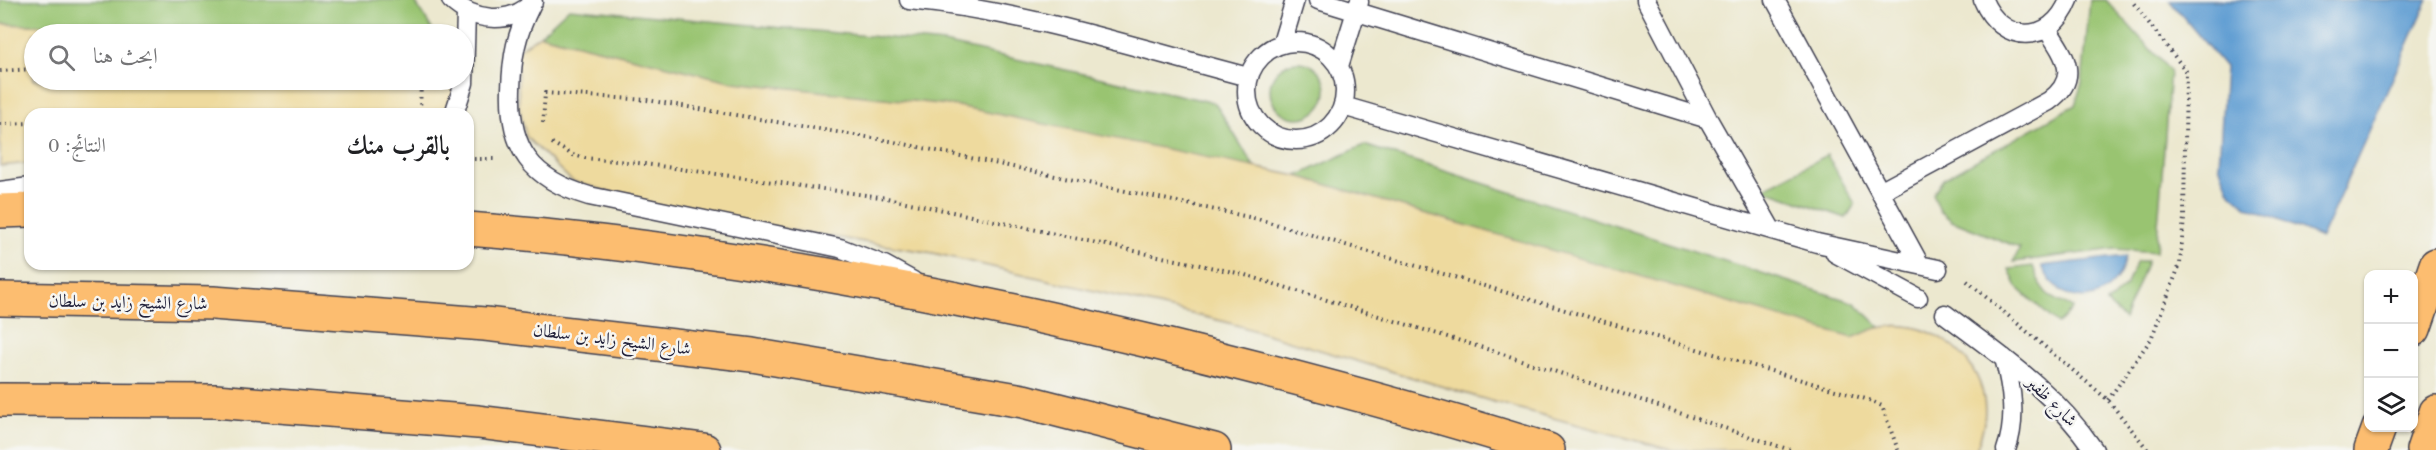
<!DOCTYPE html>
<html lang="ar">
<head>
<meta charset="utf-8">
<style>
  body { margin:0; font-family:"Old Standard TT",Amiri,serif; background:#f6f6f6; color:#202124; direction:rtl }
  .controls { position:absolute; right:18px; bottom:18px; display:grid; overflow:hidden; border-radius:12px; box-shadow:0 2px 4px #0004 }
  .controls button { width:54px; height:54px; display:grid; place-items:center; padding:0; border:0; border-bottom:2px solid #e0e0e0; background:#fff; color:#202124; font:30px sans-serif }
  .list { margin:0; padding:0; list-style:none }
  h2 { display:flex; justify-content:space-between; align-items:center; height:78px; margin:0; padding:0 24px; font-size:26px }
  h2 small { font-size:20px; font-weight:400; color:#757577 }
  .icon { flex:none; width:33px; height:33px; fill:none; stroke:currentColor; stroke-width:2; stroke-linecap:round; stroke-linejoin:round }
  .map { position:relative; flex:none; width:2436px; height:450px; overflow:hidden; direction:ltr }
  .search { position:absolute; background:#fff; box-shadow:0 2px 4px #0004; left:24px; top:24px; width:450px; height:66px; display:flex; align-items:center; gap:15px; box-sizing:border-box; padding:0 21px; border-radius:33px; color:#757577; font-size:22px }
  .panel { position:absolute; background:#fff; box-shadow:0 2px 4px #0004; left:24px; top:108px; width:450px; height:162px; border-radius:18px; direction:rtl }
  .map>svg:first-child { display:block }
</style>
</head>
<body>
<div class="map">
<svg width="2436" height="450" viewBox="0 0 2436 450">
  <rect width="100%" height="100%" fill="#f6f6f2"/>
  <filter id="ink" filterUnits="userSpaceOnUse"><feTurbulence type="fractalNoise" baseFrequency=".0167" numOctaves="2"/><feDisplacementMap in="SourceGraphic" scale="12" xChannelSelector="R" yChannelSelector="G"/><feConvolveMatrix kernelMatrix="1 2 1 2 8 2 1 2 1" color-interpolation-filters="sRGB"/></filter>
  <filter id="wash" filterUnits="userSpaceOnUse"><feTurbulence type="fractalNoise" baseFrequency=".008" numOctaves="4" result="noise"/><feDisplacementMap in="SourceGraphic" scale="24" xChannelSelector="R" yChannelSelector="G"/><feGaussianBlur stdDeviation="1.35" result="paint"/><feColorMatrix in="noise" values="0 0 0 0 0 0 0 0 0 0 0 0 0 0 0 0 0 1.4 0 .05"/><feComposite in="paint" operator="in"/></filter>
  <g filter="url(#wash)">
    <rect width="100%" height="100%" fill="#ece8cf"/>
    <path fill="#99c471" stroke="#5e7356" stroke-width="1.5" d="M0 0H414L435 34H264L0 24Z
      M2090 0H2106L2170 71 2156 252 2115 249 2013 262 2020 248 1952 221 1940 211 1933 194 1943 179 2075 105 2082 83Z
      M569 8 944 43 1215 103 1255 168 957 106 733 82 540 35Z
      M1270 90a28 28 0 1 1 56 0a28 28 0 1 1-56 0Z
      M1364 145 1855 303 1880 327 1852 338 1297 176Z
      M1827 155 1855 204 1846 218 1763 189Z
      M2137 261H2147L2124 319 2107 303 2126 286Z
      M2033 266C2042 294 2047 296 2073 308L2058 324 2017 287 2009 269Z"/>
    <path fill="#eeda9e" stroke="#887e6c" stroke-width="1.5" d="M0 24 264 34H34V80H461L460 114H30V163L0 166Z
      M540 35 733 82 957 106 1297 176 1852 338C1861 335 1869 330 1878 328 1925 315 1978 353 1984 400 1987 418 1982 434 1976 450H1671L1494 402 1226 322 933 253 678 212 572 181 526 137 519 106 517 51Z"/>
    <path fill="#629fd3" stroke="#426087" stroke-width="1.5" d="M2169 0H2428L2321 238 2246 206 2229 191 2219 165 2225 67Z
      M2126 256C2116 306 2062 313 2042 266Z"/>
  </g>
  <g filter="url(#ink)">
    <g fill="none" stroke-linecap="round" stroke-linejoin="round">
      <g stroke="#404051" stroke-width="21">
        <path id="lane" d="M451 0C473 21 510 26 533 2
          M909 0C1024 11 1136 48 1248 77
          M1318 0 1708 119
          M1646 0 1708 119 1771 229
          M1775 0 1920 265
          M1983 0C2001 44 2051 46 2069 0
          M531 5C516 35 512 56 511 89 509 149 531 179 589 196L840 248 884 265 913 281
          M1247 91a49 49 0 1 1 98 0a49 49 0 1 1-98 0Z
          M1282 43 1295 0
          M1339 66 1359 2
          M1343 106 1817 243 1938 269
          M454 114 464 83 466 12
          M0 191 30 187
          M1880 192 2049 101C2081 78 2065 56 2047 29
          M1835 253 1918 298
          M1945 314C2002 357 2053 390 2094 450
          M2004 358C2012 388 2017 420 2006 450"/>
      </g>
      <g stroke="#404051" stroke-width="36">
        <path id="primary" d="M0 211 30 210
          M468 229C701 247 930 289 1157 343 1288 375 1419 409 1548 450
          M2414 329 2436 265
          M2371 450 2379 428
          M2423 450 2436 412"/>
      </g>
      <g stroke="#404051" stroke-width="36">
        <path id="highway" d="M0 299 213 303 485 324 752 355 1023 401 1214 450
          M0 400 215 401 478 422 704 450"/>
      </g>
      <path stroke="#404051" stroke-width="4" stroke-dasharray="1.5 4.5" stroke-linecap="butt" d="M0 71 34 69
        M408 80H421L420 114
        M543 123 545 93 647 100 890 141 1258 219 1869 400 1882 406 1898 450
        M0 124 30 123
        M552 143 573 155 585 158 638 163 887 198 1242 274 1506 355 1790 450
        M468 159H497
        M1967 281 2108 400 2148 450
        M2108 400 2151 339 2180 264 2184 218 2186 71 2131 0"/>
      <use href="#lane" stroke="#fff" stroke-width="18"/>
      <use href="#primary" stroke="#fcbd6f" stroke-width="33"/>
      <use href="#highway" stroke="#fcbd6f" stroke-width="33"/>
    </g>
  </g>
  <g text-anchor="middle" stroke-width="5" stroke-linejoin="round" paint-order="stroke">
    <g font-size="18" fill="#22223b" stroke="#f6f6f2">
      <text transform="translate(128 302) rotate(1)" y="6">شارع الشيخ زايد بن سلطان</text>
      <text transform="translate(612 339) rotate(7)" y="6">شارع الشيخ زايد بن سلطان</text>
      <text transform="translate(2052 401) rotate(45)" y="6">شارع ظفير</text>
    </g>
  </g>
</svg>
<div class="controls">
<button>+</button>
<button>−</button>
<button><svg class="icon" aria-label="layers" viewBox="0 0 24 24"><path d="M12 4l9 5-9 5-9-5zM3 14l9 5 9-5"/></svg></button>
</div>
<div class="search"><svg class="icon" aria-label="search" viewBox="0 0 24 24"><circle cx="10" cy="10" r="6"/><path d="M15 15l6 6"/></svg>ابحث هنا</div>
<section class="panel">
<h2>بالقرب منك<small>النتائج: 0</small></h2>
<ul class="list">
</ul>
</section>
</div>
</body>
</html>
